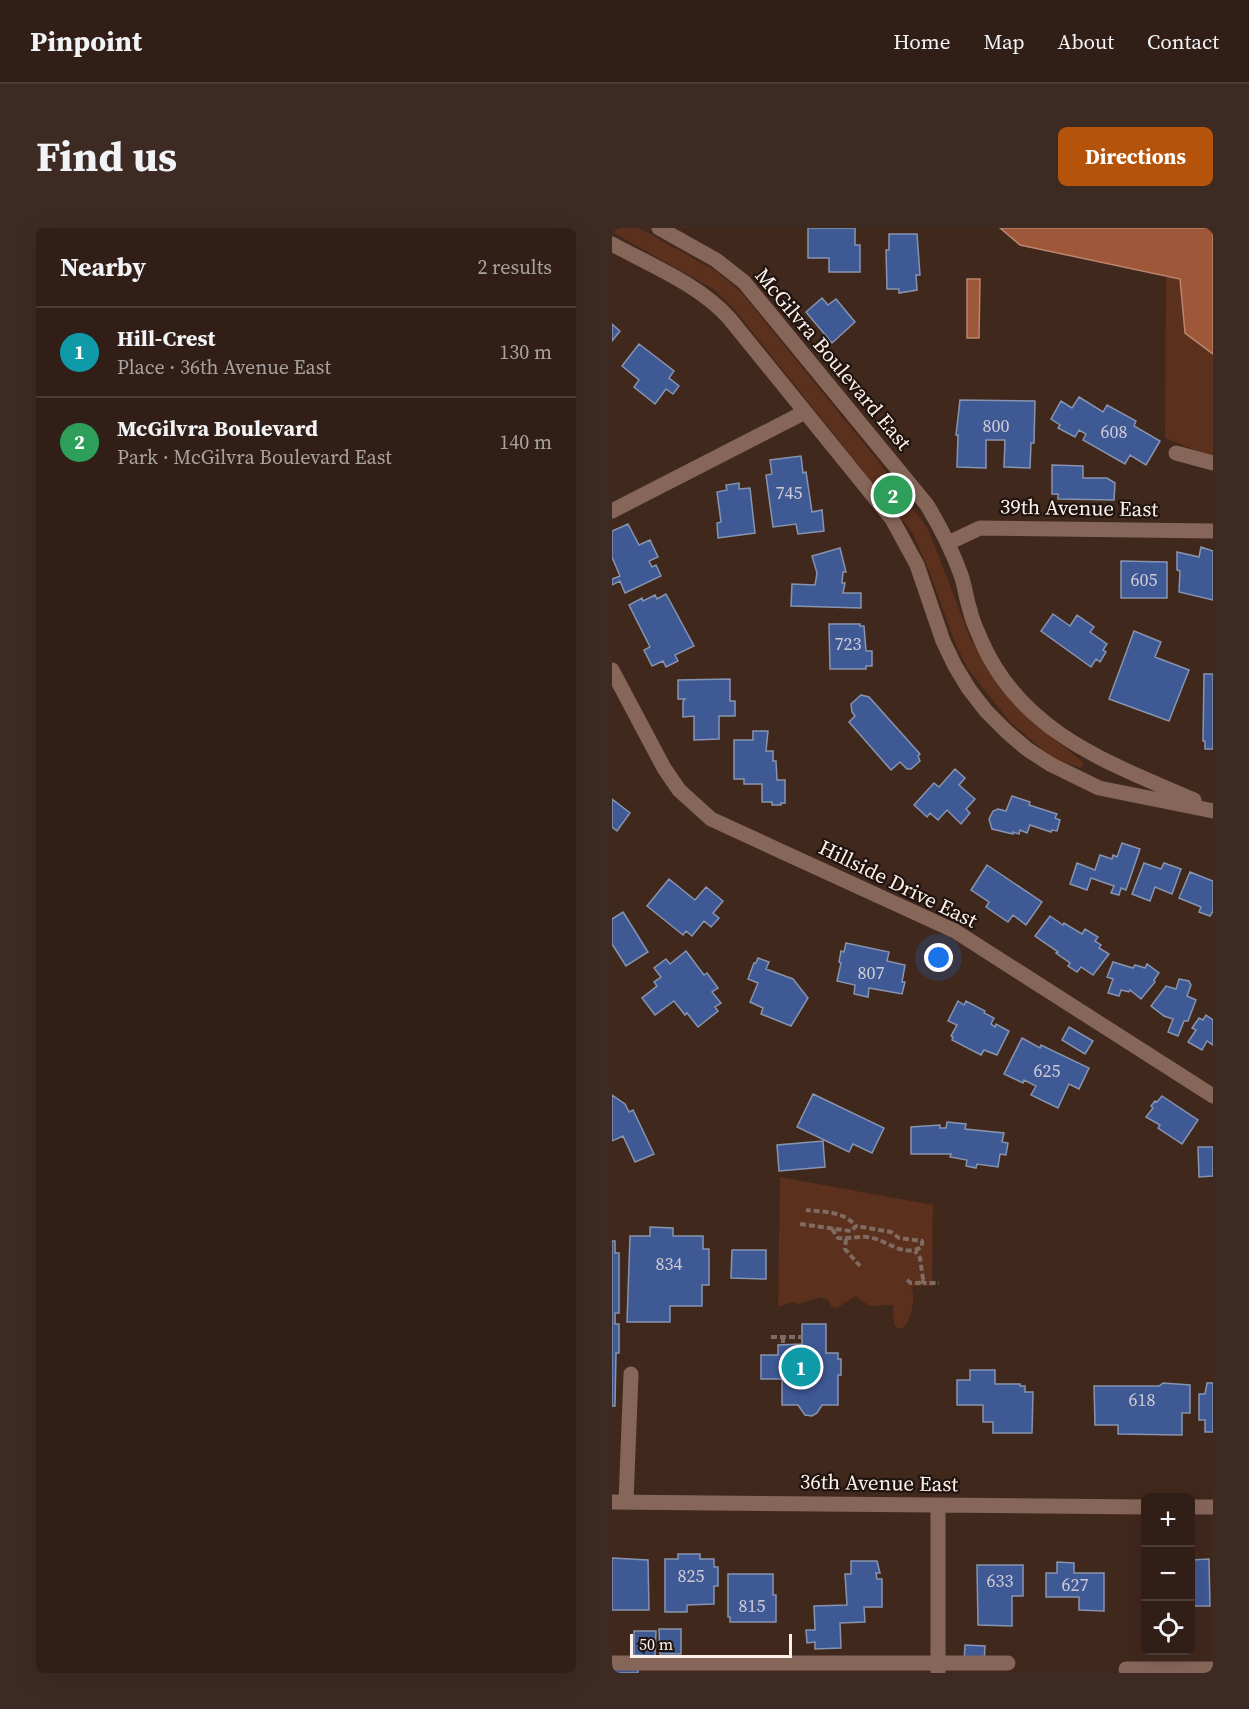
<!DOCTYPE html>
<html lang="en">
<head>
<meta charset="utf-8">
<style>
  body { margin:0; font-family:"Source Serif 4",serif; background:#3d2b23; color:#f1f3f6 }
  .controls { position:absolute; right:18px; bottom:18px; display:grid; overflow:hidden; border-radius:9px; box-shadow:0 6px 24px #0002 }
  .controls button { width:54px; height:54px; display:grid; place-items:center; padding:0; border:0; border-bottom:2px solid #4c3c35; background:#311e16; color:#f1f3f6; font:30px sans-serif }
  .scale { position:absolute; left:18px; bottom:15px; width:162px; box-sizing:border-box; padding-left:6px; border:3px solid #fef0ea; border-top:0; font-size:16px; line-height:21px; white-space:nowrap; color:#fef0ea; -webkit-text-stroke:4px #1f140f; paint-order:stroke }
  .you { position:absolute; left:327px; top:730px; width:21px; height:21px; margin:-15px; border:4px solid #fff; border-radius:50%; background:#1a73e8; box-shadow:0 0 0 9px #1a73e833 }
  .badge { display:grid; place-items:center; width:39px; height:39px; border-radius:50%; background:#b45309; color:#fff; font-size:20px; font-weight:700 }
  .pin { position:absolute; translate:-50% -50%; border:3px solid #fff; box-shadow:0 2px 6px #0006 }
  .list { margin:0; padding:0; list-style:none }
  h2 { display:flex; justify-content:space-between; align-items:center; height:78px; margin:0; padding:0 24px; font-size:26px }
  h2 small { font-size:20px; font-weight:400; color:#a8a2a1 }
  .list li { display:grid; grid-template-columns:39px 1fr auto; gap:18px; align-items:center; box-sizing:border-box; height:90px; padding:0 24px; border-top:2px solid #4c3c35 }
  .list b { display:block; font-size:22px; white-space:nowrap }
  .list p { margin:0; font-size:20px; white-space:nowrap; color:#a8a2a1 }
  .list em { font-size:20px; font-style:normal; color:#a8a2a1 }
  .icon { flex:none; width:33px; height:33px; fill:none; stroke:currentColor; stroke-width:2; stroke-linecap:round; stroke-linejoin:round }
  .map { position:relative; flex:none; width:601px; height:1445px; overflow:hidden; border-radius:9px }
  header { display:flex; align-items:center; gap:36px; box-sizing:border-box; height:84px; padding:0 30px; background:#311e16; border-bottom:2px solid #4c3c35 }
  header strong { font-size:28px }
  nav { display:flex; gap:33px; margin-inline-start:auto; font-size:21px }
  .intro { display:flex; align-items:center; justify-content:space-between; box-sizing:border-box; height:144px; padding:0 36px }
  h1 { margin:0; font-size:42px }
  .button { padding:15px 27px; border-radius:9px; background:#b45309; color:#fff; font-size:21px; font-weight:700 }
  main { display:flex; gap:36px; padding:0 36px }
  aside { flex:1; background:#311e16; border-radius:9px; box-shadow:0 6px 24px #0002 }
  .map>svg:first-child { display:block }
</style>
</head>
<body>
<header>
<strong>Pinpoint</strong>
<nav><a>Home</a><a>Map</a><a>About</a><a>Contact</a></nav>
</header>
<div class="intro"><h1>Find us</h1><a class="button">Directions</a></div>
<main>
<aside>
<h2>Nearby<small>2 results</small></h2>
<ul class="list">
<li><span class="badge" style="background:#0f9aa8">1</span><div><b>Hill-Crest</b><p>Place · 36th Avenue East</p></div><em>130 m</em></li>
<li><span class="badge" style="background:#2e9e5b">2</span><div><b>McGilvra Boulevard</b><p>Park · McGilvra Boulevard East</p></div><em>140 m</em></li>
</ul>
</aside>
<div class="map">
<svg width="601" height="1445" viewBox="0 0 601 1445">
  <rect width="100%" height="100%" fill="#41281d"/>
  <path fill="#5b301d" d="M0 0H27L104 43 128 63 263 229 316 301 359 412 389 461 428 500 472 535 469 540 440 529 398 494 356 441 343 415 318 345 300 304 122 81 103 62 0 4Z
    M554 48 568 51 573 105 601 126V229L553 210Z
    M168 949 321 977 320 1058H299C304 1068 300 1091 291 1100H286L282 1097 281 1077 258 1078 243 1068 225 1080 219 1078 216 1072 209 1069 186 1076 181 1074 166 1079Z"/>
  <path fill="#9e5739" stroke="#bb856e" stroke-width="1.5" d="M388 0H601V126L573 105 568 51 408 17Z
    M355 51H368L367 110H355Z"/>
  <path fill="#3f5995" stroke="#8794af" stroke-width="1.5" d="M196 0H243V17H248V44H217V30H196Z
    M277 6H305L308 47H304L305 62 287 65V61H275L274 22H277Z
    M210 70 216 77 224 71 243 94 220 115 194 84Z
    M0 96 8 103 0 113Z
    M27 116 62 143 57 150 67 158 61 166 54 161 43 176 22 159 27 152 10 138Z
    M467 169 491 184 495 177 524 193 522 198 548 213 534 237 518 227 513 236 471 212 474 206 467 202 463 209 446 200 448 197 439 191 449 173 460 180Z
    M348 172 423 173 422 215H419L418 240 392 239 393 212H374V240L345 239 346 207H344Z
    M189 228 191 245 194 244 200 284 210 282 212 303 186 306 184 296 161 299 154 247 160 246 158 232Z
    M440 237 471 238V250H495L503 255 502 272 446 271V266H440Z
    M127 255V261L138 260 143 305 106 310 105 295 109 294 105 264 115 262 114 257Z
    M16 296 27 317 38 312 46 329 37 333 40 339 44 337 49 348 13 365 8 353 0 357V351L8 348 0 329V303Z
    M589 319 601 323V372L567 364 568 343 565 342V324L587 329Z
    M228 320 234 344H231L230 355H233L231 365H249V380L179 378 180 356 203 357 205 345 200 328Z
    M509 333 555 334V370H509Z
    M54 366 82 418 63 427 66 433 54 439 51 433 40 438 32 422 38 419 17 377 30 370 31 373 43 367 45 371Z
    M441 386 458 398 465 387 482 399 478 404 495 416 491 422 494 424 488 434 484 431 479 439 429 403Z
    M217 396H248V398H252L254 423H260V438H254V441H218Z
    M522 403 549 414 543 429 577 442 557 493 497 471Z
    M592 446H601V521H593V513H591Z
    M118 451V473H123V488H107V511L82 512V488L71 489V473L73 471H66V452Z
    M249 467 257 469 308 526 306 528 308 533 299 541H295L288 534 279 542 237 494 243 488 240 484 239 476Z
    M141 503H156L154 523H161V533H164L165 552H173V575H169V577H160V574H150V556H132V551H122V512H141Z
    M343 541 353 550 347 557 363 571 354 581 358 585 349 596 335 582 326 592 318 585 315 589 302 577 322 555 327 559Z
    M400 568 418 574 417 577 445 586 443 590 448 592 445 603 440 602 439 604 418 597 415 605 408 602 407 606 401 604V606L380 601 377 591 381 583 386 581 394 583Z
    M0 571 18 585 5 603 0 599Z
    M510 615 528 621 514 662 509 660 507 667 499 665 502 658 479 650 475 662 458 656 465 635 483 642 488 627 500 631 501 627 505 629Z
    M532 635 549 641 552 635 569 641 560 666 543 659 538 673 520 666Z
    M375 637 430 674 414 697 401 687 396 694 374 679 377 674 359 662Z
    M578 644 601 653V683L598 688 587 684 589 679 567 670Z
    M57 651 83 672 94 659 111 673 101 685 107 690 99 699 92 693 80 708 74 703 71 707 35 678Z
    M11 684 36 724 14 738 0 716V691Z
    M438 688 451 697 452 695 470 706 473 701 486 709 483 713 489 717 487 720 497 726 481 747 469 739 465 744 456 738 458 735 444 725 446 724 423 708Z
    M234 715 277 724 275 733 293 737 290 754H293L290 766 257 760 256 769 242 766 243 757 225 753 229 735 227 734 229 723 232 724Z
    M74 723 92 747 95 745 106 760 100 764 109 775 103 779 106 783 86 799 75 785 73 787 62 773 43 787 30 770 45 758 42 754 49 749 42 740 54 731 58 736Z
    M146 730 157 734 154 741 181 751 196 770 179 798 149 786 151 780 138 774 146 755 136 751 142 735H144Z
    M501 734 521 740 523 737 533 740 535 736 547 745 542 752 543 754 529 771 518 762 517 764 509 762 507 768 496 765 501 751 495 749Z
    M567 751 577 753 579 757 575 768 584 772 576 793H572L566 808 556 804 561 791 552 788 539 778 554 758 564 761Z
    M346 773 352 777 354 773 373 783 372 785 382 790 379 796 383 799 384 796 397 803 385 827 372 822 369 827 340 812 341 809 339 808 345 797 336 793Z
    M594 787 601 792V817L595 813 590 822 576 814 584 802 580 800 587 790 591 792Z
    M457 799 481 813 473 826 450 812Z
    M410 810 428 820 429 817 477 840 467 861 457 856 446 880 419 867 424 858 412 852 411 855 392 846Z
    M201 866 272 900 260 925 241 916 237 924 185 899Z
    M0 867 13 876 17 884 21 882 42 926 23 934 11 908 0 913Z
    M550 868 586 892 570 916 546 900 548 897 534 889 541 880 539 878 543 873 545 874Z
    M335 894 354 896 353 901 392 905 390 914 396 915 394 927 388 926 386 939 365 936 364 940 354 938 355 932 338 929 339 926H299V899L328 897V900H334Z
    M211 913 213 939 167 943 165 917Z
    M586 919H601V948L587 949Z
    M38 999 61 1000V1008H91V1021H97V1057H90V1078H58V1094H15L18 1008H38Z
    M0 1013H3V1025H7V1085H3V1096H7V1125H4L3 1178H0Z
    M120 1022H154V1051L119 1050Z
    M190 1096H214V1125H226V1131H229V1147H226V1177H210L205 1185 200 1188 193 1187 186 1177H170V1151H149V1127H166V1117L190 1116Z
    M358 1142H383V1156H408V1158H413V1164H421L420 1205H381V1194H371V1177H345V1152H358Z
    M551 1155 578 1157V1185H570V1207L506 1206V1197H483L482 1158H547Z
    M595 1155H601V1204H593V1192H587V1166H593Z
    M66 1326H88V1331H102V1339H106V1358H102V1376L75 1377V1384H53V1331H66Z
    M0 1330 36 1332 37 1382H0Z
    M597 1331 598 1378H581L582 1392H578V1332Z
    M239 1333H265L268 1345H264L265 1351H270V1379H252L253 1394 228 1395 229 1420 203 1421V1414L195 1415 194 1402H203L202 1378 235 1377 233 1346H239Z
    M445 1334 462 1335V1345H492V1383L467 1382V1369H434V1345H445Z
    M365 1337H411V1368H400V1398L366 1397Z
    M116 1346H161V1367H164V1394H118V1389H116Z
    M47 1401H69V1426H48Z
    M22 1403H44L43 1428 22 1427Z
    M353 1417 373 1418 372 1435 352 1434Z
    M0 1441H26V1445H0Z"/>
  <g fill="none" stroke-linecap="round" stroke-linejoin="round">
    <path stroke="#806a61" stroke-width="4" stroke-dasharray="6 3" stroke-linecap="butt" d="M188 996 239 1003 244 998C231 983 213 984 194 982
      M220 1001 226 1010C237 1011 246 1008 255 1009 275 1011 289 1030 310 1019V1013L287 1010 279 1004 244 998
      M234 1011 233 1021 248 1038
      M295 1052 299 1055H307L311 1051 308 1030 303 1023
      M309 1053 313 1055H327
      M159 1109H190
      M171 1109V1117"/>
    <path stroke="#866659" stroke-width="15" d="M47 0 104 32 132 54 315 277C329 300 340 322 349 347 353 358 354 371 358 382 360 393 365 402 369 412 409 505 497 535 582 572
      M0 16C40 38 86 56 117 90L280 291 305 337 331 413 343 438 357 461 374 483 394 503 415 521 438 536 487 560 601 583
      M564 225 601 235
      M0 283 193 184
      M336 315 368 300 601 303
      M0 442 52 540 67 562 99 591 343 703 601 868
      M0 1274 534 1279
      M14 1274 19 1146
      M578 1279H601
      M0 1435H396
      M514 1441H601
      M326 1445V1277"/>
  </g>
  <g text-anchor="middle" stroke-width="4.5" stroke-linejoin="round" paint-order="stroke">
    <g font-size="18" fill="#cecad5">
      <text x="384" y="204">800</text>
      <text x="502" y="210">608</text>
      <text x="177" y="271">745</text>
      <text x="532" y="358">605</text>
      <text x="236" y="422">723</text>
      <text x="259" y="751">807</text>
      <text x="435" y="849">625</text>
      <text x="57" y="1042">834</text>
      <text x="530" y="1178">618</text>
      <text x="79" y="1354">825</text>
      <text x="388" y="1359">633</text>
      <text x="463" y="1363">627</text>
      <text x="140" y="1384">815</text>
    </g>
    <g font-size="21" fill="#fef0ea" stroke="#1f140f">
      <text transform="translate(221 131) rotate(50)" y="7">McGilvra Boulevard East</text>
      <text transform="translate(467 280) rotate(1)" y="7">39th Avenue East</text>
      <text transform="translate(286 656) rotate(26)" y="7">Hillside Drive East</text>
      <text transform="translate(267 1255) rotate(1)" y="7">36th Avenue East</text>
    </g>
  </g>
</svg>
<div class="controls">
<button>+</button>
<button>−</button>
<button><svg class="icon" aria-label="locate" viewBox="0 0 24 24"><circle cx="12" cy="12" r="6"/><path d="M12 2v4M12 18v4M2 12h4M18 12h4"/></svg></button>
</div>
<div class="scale">50 m</div>
<div class="you"></div>
<div class="pin badge" style="left:189px;top:1139px;background:#0f9aa8">1</div>
<div class="pin badge" style="left:281px;top:267px;background:#2e9e5b">2</div>
</div>
</main>
</body>
</html>
